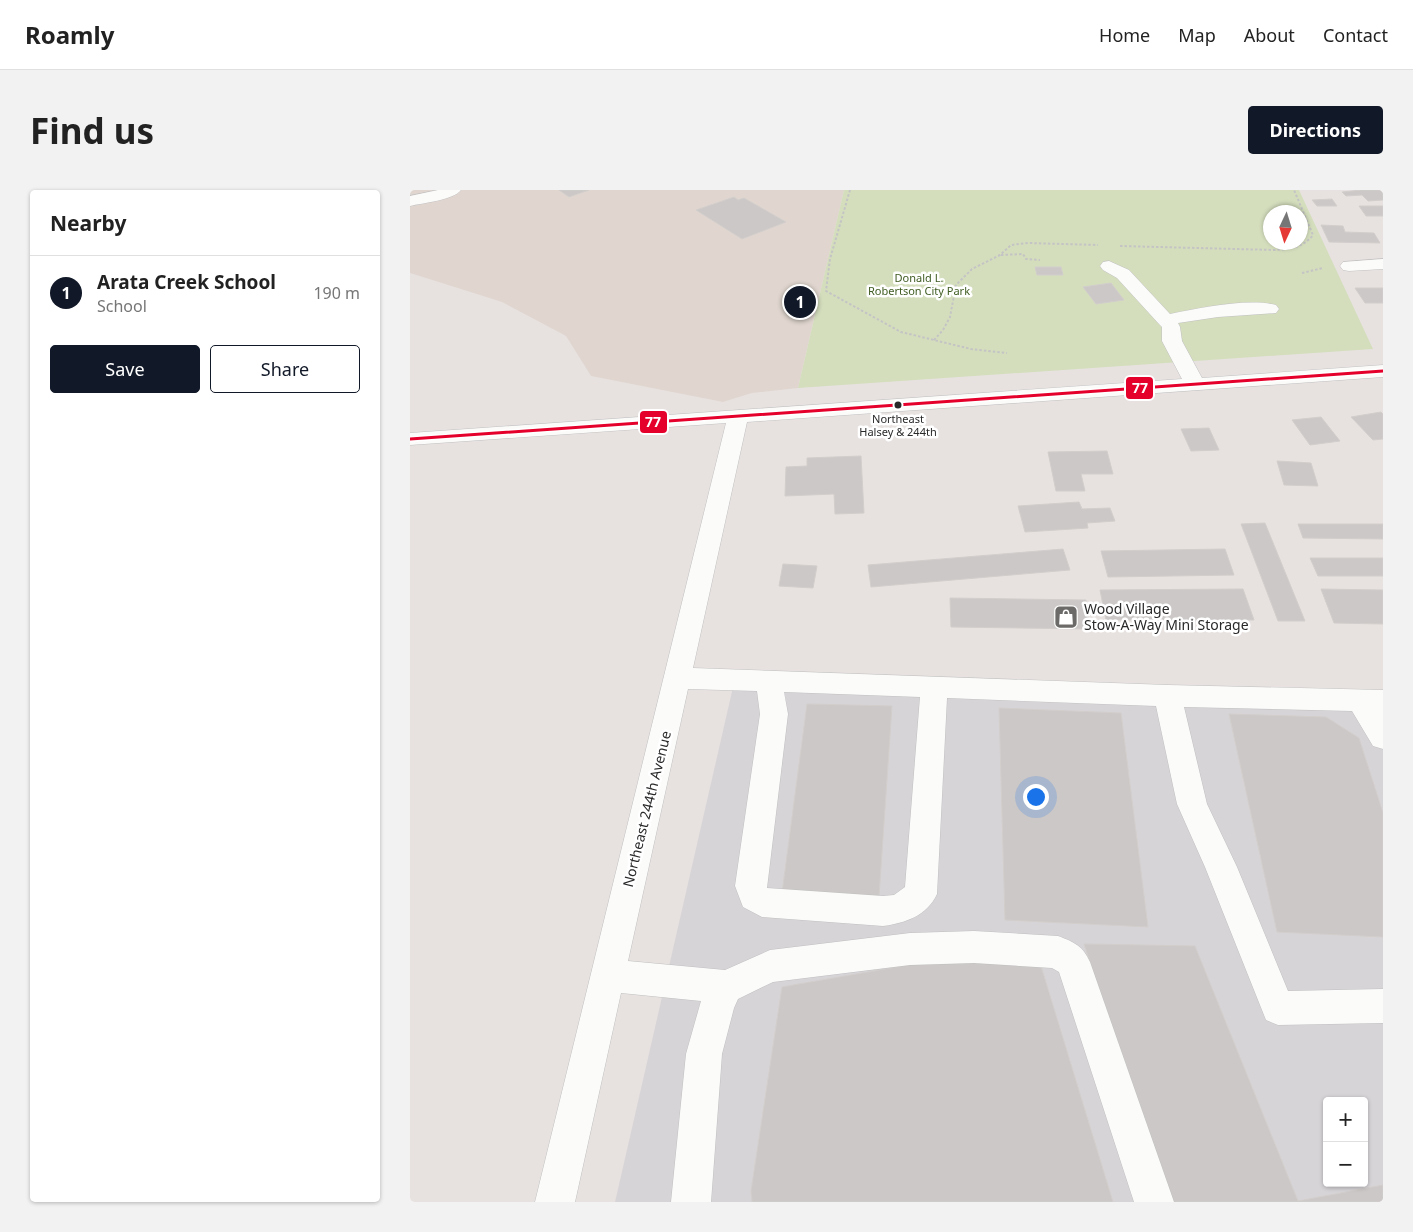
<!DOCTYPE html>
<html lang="en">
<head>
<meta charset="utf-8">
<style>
  body { margin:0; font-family:"Noto Sans",sans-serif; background:#f2f2f2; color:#222 }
  .controls { position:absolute; right:15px; bottom:15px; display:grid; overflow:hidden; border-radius:5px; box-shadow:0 1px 4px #0004 }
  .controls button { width:45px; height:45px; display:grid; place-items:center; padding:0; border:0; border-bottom:1px solid #e0e0e0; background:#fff; color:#222; font:25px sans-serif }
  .compass { position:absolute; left:853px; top:15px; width:45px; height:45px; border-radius:50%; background:#fff; box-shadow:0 1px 4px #0004; rotate:184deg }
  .you { position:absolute; left:625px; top:606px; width:18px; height:18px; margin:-12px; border:4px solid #fff; border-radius:50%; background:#1a73e8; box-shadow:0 0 0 8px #1a73e833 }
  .badge { display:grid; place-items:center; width:32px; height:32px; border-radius:50%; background:#111827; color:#fff; font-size:16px; font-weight:700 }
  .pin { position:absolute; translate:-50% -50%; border:2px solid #fff; box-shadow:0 1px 5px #0006 }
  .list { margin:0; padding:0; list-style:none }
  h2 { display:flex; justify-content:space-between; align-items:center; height:65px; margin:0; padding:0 20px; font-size:21px }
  h2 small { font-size:16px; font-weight:400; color:#767676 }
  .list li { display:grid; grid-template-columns:32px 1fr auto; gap:15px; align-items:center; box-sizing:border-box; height:75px; padding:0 20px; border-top:1px solid #e0e0e0 }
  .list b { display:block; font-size:19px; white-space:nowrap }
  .list p { margin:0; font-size:16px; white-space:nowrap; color:#767676 }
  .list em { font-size:16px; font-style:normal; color:#767676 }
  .actions { display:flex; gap:10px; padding:15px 20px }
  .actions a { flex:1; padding:11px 0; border:1px solid #111827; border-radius:5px; text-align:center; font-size:18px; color:#111827 }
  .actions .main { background:#111827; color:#fff }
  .map { position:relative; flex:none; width:973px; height:1012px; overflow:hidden; border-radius:5px }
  header { display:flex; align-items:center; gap:30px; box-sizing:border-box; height:70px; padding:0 25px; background:#fff; border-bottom:1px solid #e0e0e0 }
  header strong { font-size:24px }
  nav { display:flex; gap:28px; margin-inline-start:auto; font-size:18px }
  .intro { display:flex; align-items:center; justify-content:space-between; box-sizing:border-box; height:120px; padding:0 30px }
  h1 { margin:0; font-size:35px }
  .button { padding:12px 22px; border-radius:5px; background:#111827; color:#fff; font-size:18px; font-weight:700 }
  main { display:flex; gap:30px; padding:0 30px }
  aside { flex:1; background:#fff; border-radius:5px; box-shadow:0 1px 4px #0004 }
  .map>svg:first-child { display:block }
</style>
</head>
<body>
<header>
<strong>Roamly</strong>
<nav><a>Home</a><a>Map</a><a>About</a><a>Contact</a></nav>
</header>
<div class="intro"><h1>Find us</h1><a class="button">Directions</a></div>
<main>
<aside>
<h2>Nearby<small></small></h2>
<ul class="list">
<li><span class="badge">1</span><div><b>Arata Creek School</b><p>School</p></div><em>190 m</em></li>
</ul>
<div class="actions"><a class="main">Save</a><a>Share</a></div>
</aside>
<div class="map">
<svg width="973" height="1012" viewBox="0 0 973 1012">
  <rect width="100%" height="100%" fill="#e7e2e0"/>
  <path fill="#d7d4d7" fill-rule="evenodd" d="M326 484 973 505V1012H205ZM917 911H954V993H917Z"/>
  <path fill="#e0d6cf" d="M0 0H434L388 198 342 203 313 212 181 186 156 146 92 112 0 83Z"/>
  <path fill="#d4debd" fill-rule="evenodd" d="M434 0H889L963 159 388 198ZM861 22H891V52H861Z"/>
  <path fill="#ccc8c7" stroke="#d2cecc" d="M149 0H179L159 7Z
    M951 0H973V10L958 11 952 5 936 6 932 2Z
    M324 7 328 10 334 8 376 32 332 49 286 20Z
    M922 9 927 16H907L902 10Z
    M949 16H973V26H956Z
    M911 35 933 36 935 42 964 43 970 53 919 52Z
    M625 77H651L653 85H627Z
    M701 93 714 110 686 114 673 97Z
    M945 98H973V113H955Z
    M971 222 973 224V249L963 250 941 227Z
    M911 227 930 251 900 255 882 230Z
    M799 238 809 260 781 261 771 239Z
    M697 261 703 284H671L675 301H646L638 262Z
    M451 266 454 323 425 324 424 304 375 306 376 277 397 276V268Z
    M867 271 901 273 908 296 874 295Z
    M669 312 672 319 700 318 705 331 677 333 678 338 615 342 608 316Z
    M855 333 895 431H868L831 334Z
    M888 334H973V349L893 348Z
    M653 359 660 380 461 397 458 375Z
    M815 359 824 385 698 387 691 361Z
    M900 368H973V386H908Z
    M373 374 407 376 403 398 369 396Z
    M833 399 844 430H696L690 400Z
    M911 399 973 400V434L924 433Z
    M540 408 676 410 680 439 541 437Z
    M397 514 482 516 469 707 372 703Z
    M589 518 711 523 738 737 595 730Z
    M819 524 916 527 949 548 973 623V747L867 742Z
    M674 754 785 756 888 1011 973 995V1012H758Z
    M521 771 631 776 703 1012H342L341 1001 372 797Z"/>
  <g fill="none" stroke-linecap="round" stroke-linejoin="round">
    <g stroke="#c1c0c1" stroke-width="1">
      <path id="minor" d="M28 0H51C44 10 12 13 0 16V6Z
        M973 69V79L939 81 933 80 930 76 933 72Z
        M699 71 719 80 760 124C791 118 836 108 866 115L869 119 866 123 808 127 768 133 770 137 772 151 792 188 973 175V187L337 232 283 478 758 495 973 500V559L963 556 942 521 774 517 797 614 827 677 878 801 973 799V833L868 835 856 830 795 677 767 614 746 516 537 508 527 704C517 726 495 733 473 736L352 727 333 717 325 696 350 524 347 501 278 499 218 771 315 780 360 760 500 743 564 741 648 746C664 752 673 756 680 772L764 1012H724L649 782 642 778 564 773 500 775 363 792 328 809 324 818 312 864 301 1012H261L276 864 291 811 211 803 165 1012H125L316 233 0 255V243L772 189 752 151V137L749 134 707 88 693 80 690 76 693 72ZM374 502 510 507 495 697 484 705 473 706 357 698 378 524Z"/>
    </g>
    <path stroke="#c4c4c4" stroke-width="2" stroke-dasharray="2.5 2" stroke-linecap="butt" d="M440 0 420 69 416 101 491 142 561 159 597 163
      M710 56 864 60C879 59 893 58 903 45L884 0
      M591 65 613 64 616 69 630 70
      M892 83 913 78
      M524 150 533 140 540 127 546 95 562 79 590 65 601 55 618 53 688 55"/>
    <use href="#minor" fill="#fbfbfa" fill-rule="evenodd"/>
    <g stroke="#fff" stroke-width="6">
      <path id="bus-1" d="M0 249 973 181"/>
    </g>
    <use href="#bus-1" stroke="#e4002b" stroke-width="3"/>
  </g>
  <defs>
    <g id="shop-square" transform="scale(1.25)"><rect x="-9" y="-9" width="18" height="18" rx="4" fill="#6c6a69" stroke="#fff"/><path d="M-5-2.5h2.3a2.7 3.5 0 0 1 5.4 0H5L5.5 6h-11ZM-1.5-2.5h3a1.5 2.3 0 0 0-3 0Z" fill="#fff"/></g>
  </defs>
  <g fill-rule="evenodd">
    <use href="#shop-square" x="656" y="427"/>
  </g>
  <circle fill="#292929" stroke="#fff" stroke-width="2" cx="488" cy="215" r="4.5"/>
  <g text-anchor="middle" stroke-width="5" stroke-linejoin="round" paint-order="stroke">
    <g font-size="11" fill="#405d23" stroke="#fff">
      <text x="509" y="92">Donald L.<tspan x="509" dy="13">Robertson City Park</tspan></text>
    </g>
    <g font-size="11" fill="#292929" stroke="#fff">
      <text x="488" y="233">Northeast<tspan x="488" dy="13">Halsey &amp; 244th</tspan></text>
    </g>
    <g font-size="14" fill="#292929" stroke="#fff" text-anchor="start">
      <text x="674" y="424">Wood Village<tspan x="674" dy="16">Stow-A-Way Mini Storage</tspan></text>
    </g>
    <g font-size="14" fill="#292929" stroke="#fff">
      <text transform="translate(237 619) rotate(-76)" y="5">Northeast 244th Avenue</text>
    </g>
  </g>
  <g stroke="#fff" stroke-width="2">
    <rect x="715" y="186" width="29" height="24" rx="5" fill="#e4002b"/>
    <rect x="229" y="220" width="29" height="24" rx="5" fill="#e4002b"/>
  </g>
  <g font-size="14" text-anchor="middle" font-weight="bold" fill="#fff">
    <text x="730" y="203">77</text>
    <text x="243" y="237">77</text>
  </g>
</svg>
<div class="controls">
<button>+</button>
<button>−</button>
</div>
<svg class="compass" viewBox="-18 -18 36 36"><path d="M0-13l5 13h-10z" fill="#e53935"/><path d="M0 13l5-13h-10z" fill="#767676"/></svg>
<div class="you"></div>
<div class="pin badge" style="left:390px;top:112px">1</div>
</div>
</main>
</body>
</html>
